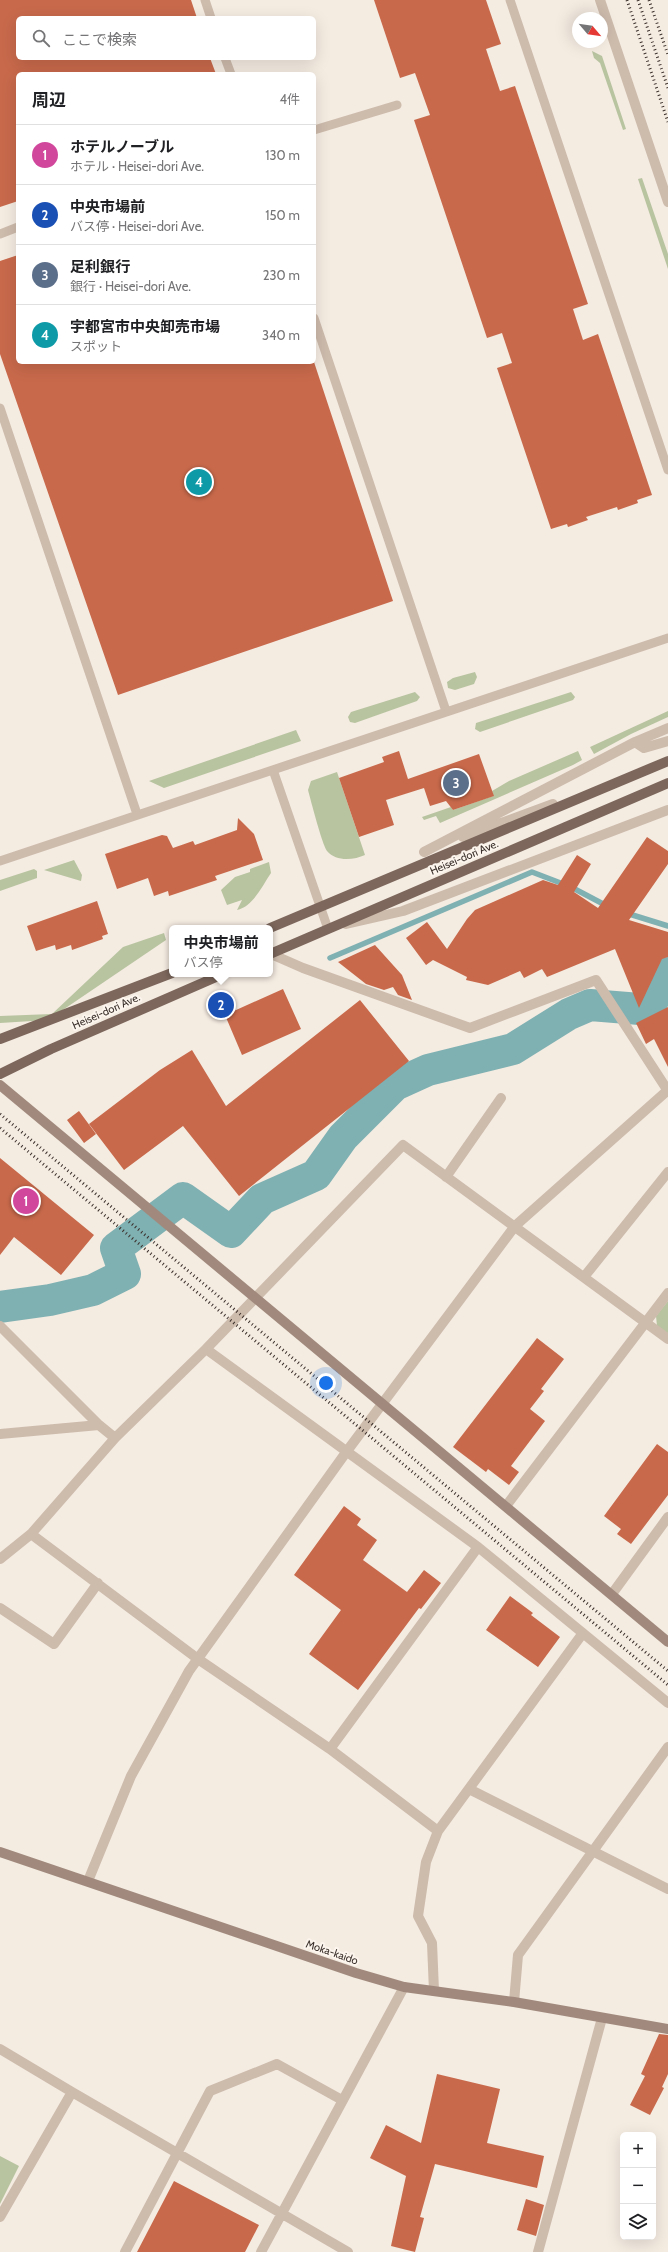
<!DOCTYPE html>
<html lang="ja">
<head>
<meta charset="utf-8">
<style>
  body { margin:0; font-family:Cabin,"Noto Sans JP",sans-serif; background:#f2f2f2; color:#202124 }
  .controls { position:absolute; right:12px; bottom:12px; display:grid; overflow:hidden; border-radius:6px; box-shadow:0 4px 16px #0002 }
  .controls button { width:36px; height:36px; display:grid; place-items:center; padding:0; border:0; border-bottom:1px solid #e0e0e0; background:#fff; color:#202124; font:20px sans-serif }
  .compass { position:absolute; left:572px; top:12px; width:36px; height:36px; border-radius:50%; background:#fff; box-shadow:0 4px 16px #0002; rotate:119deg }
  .you { position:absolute; left:326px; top:1383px; width:14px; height:14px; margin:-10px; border:3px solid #fff; border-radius:50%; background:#1a73e8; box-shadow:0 0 0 6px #1a73e833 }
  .badge { display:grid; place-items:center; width:26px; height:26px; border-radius:50%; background:#0b8043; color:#fff; font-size:13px; font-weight:700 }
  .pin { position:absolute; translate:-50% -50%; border:2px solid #fff; box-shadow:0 1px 4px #0006 }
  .popup { position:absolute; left:169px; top:925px; width:104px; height:52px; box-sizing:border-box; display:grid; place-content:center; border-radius:6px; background:#fff; filter:drop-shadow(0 1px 3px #0005); font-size:13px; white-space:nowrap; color:#757577 }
  .popup b { font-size:15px; color:#202124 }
  .popup::after { content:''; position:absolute; left:50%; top:100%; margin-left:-8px; border:8px solid transparent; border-top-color:#fff }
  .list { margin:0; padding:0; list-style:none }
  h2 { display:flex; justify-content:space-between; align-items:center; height:52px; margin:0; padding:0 16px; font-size:17px }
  h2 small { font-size:13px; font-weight:400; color:#757577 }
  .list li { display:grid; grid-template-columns:26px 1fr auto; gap:12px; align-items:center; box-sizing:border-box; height:60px; padding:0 16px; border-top:1px solid #e0e0e0 }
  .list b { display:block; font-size:15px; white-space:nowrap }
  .list p { margin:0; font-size:13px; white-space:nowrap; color:#757577 }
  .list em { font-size:13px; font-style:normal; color:#757577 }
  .icon { flex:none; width:22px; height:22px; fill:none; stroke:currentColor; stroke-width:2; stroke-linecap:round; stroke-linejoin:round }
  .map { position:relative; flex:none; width:668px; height:2252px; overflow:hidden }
  .search { position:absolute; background:#fff; box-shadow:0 4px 16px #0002; left:16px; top:16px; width:300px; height:44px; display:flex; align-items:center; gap:10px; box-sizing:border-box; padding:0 14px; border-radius:6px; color:#757577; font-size:15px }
  .panel { position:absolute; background:#fff; box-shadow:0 4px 16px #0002; left:16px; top:72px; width:300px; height:292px; border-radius:6px }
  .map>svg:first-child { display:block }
</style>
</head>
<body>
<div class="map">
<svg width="668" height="2252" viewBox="0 0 668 2252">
  <rect width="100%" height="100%" fill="#f4ebe1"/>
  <path fill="#b8c4a0" d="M592 51 602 56 626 129 623 130 600 63 594 58Z
    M642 178 668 254V269L638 179Z
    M475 672 477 677 474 684 455 690 448 688 447 682 453 678Z
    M415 692 420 697 417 701 355 723 350 722 348 717 351 712Z
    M571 692 575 697 573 700 480 732 475 729 476 723Z
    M668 711V717L631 734 594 754 590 747Z
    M296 730 301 741 164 788 149 781Z
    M578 751 582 760 573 765 440 823 436 816 424 820 422 817 451 807 453 810 493 796 492 791 509 781Z
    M337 772 365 855C354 860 336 862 327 851 322 844 311 801 308 790L311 781Z
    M74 860 82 875 81 881 44 870Z
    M269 862 271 873C262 886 253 907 237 910L242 900 227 905 221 890 235 877 250 872V869Z
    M34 869 37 871V878L0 891V880Z
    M164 933 166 940 48 1020 0 1023V1016L52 1014 123 947Z
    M668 1301V1334L657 1326 656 1316Z
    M0 2156 19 2166 0 2204Z"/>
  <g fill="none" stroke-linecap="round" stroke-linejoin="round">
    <path stroke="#7fb0b2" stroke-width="5.5" d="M626 913 668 926
      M330 958 532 872 571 887 607 906"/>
    <path stroke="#7fb0b2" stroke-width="32" d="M0 1307 50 1300 93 1290 125 1274 116 1248 183 1198 231 1232 262 1199 316 1175 343 1137 395 1085 428 1070 513 1049 569 1014 590 1005 640 1009 653 1000 668 973"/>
  </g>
  <path fill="#c8694b" d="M0 0H191L197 18H18V58H210L216 74H18V201L0 207Z
    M374 0H486L501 44 486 49 500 91 515 86 588 304 573 309 583 340 598 334 652 495 637 500 638 503 618 510 617 507 586 517 588 520 568 527 567 524 551 529 497 368 512 363 502 333 487 338 414 120 430 115 415 73 400 78Z
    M18 255V362H314L393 601 118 695 0 354V261Z
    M399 751 408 779 479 754 494 796 453 810 446 801 430 806 424 788 386 800 394 825 359 837 339 778 384 762 382 757Z
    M238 818 254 834 263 860 215 876 217 880 169 896 168 891 154 896 148 878 117 889 105 854 162 835 167 836 173 848 193 841 195 845 237 830Z
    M647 837 668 851V864L629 920 668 932V957L662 959 639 1008 615 949 547 977 542 969 524 978 520 971 488 985 466 980 467 977 433 960 426 965 406 938 427 922 447 949 467 919 475 910 543 880 558 885 577 855 591 864 574 892 598 908Z
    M97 901 108 934 102 936 103 939 72 950 71 945 56 950 55 945 36 951 27 926Z
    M375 945 402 975 412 1000 398 995 393 987 384 990 366 984 338 962Z
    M283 989 301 1029 242 1055 225 1015Z
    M360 1000 409 1061 239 1196 183 1126 124 1170 89 1124 160 1070 192 1050 226 1106Z
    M668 1007V1067L654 1039 646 1044 636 1023Z
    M79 1111 96 1134 84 1143 67 1120Z
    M0 1158 94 1235 61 1275 14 1237 0 1255Z
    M537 1338 564 1359 541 1389 544 1391 530 1409 545 1421 511 1466 519 1472 509 1485 488 1469 486 1472 453 1447Z
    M657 1444 668 1452V1495L631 1544 617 1534 621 1529 604 1516Z
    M344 1506 361 1519 357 1525 377 1540 363 1560 407 1592 424 1570 441 1583 421 1609 419 1608 358 1690 309 1654 341 1610 294 1575Z
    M510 1596 533 1613 531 1615 560 1637 538 1667 486 1630Z
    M659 2034 668 2035V2074L662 2087 664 2088 650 2115 630 2105 645 2076 641 2074Z
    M437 2074 500 2089 487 2143 544 2156 537 2188 435 2164 420 2217 424 2218 415 2252 391 2246 406 2176 370 2158 386 2125 421 2143Z
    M174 2181 259 2225 245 2252H137Z
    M526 2199 544 2205 536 2236 517 2230Z"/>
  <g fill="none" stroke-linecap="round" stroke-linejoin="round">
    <path stroke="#cdbbac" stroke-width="9" d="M205 0 211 18
      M510 0 668 470
      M225 58 231 74
      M314 130 397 105
      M0 234 18 227
      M314 318 446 711
      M0 408 137 814
      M273 770 328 929
      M0 861 668 638"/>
    <path stroke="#cdbbac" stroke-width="10" d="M600 0 668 202
      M635 742 644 748 668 741
      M463 837 553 804
      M424 852 635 742 668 728
      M346 924 403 911 668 810
      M271 954 303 968 470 1028 596 980 668 1091
      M446 1177 501 1098
      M584 1277 668 1172
      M0 1326 99 1425 115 1438
      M206 1349 478 1547 668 1703
      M0 1434 99 1425
      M506 1506 668 1293
      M31 1534 198 1659 330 1749 438 1831 583 1633
      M0 1559 31 1534 115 1438 206 1349 403 1145 668 1339
      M612 1594 668 1517
      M0 1608 54 1644 98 1583
      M330 1749 478 1547
      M469 1789 668 1889
      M88 1881 131 1776 189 1671 347 1451 515 1226 668 1090
      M434 1991 432 1943 418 1916 426 1862 438 1831
      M514 2002 518 1955 668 1747
      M0 2049 72 2092 348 2252
      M0 2217 72 2092
      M125 2252 210 2091 277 2064 342 2100
      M261 2252 404 1987
      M538 2252 602 2018"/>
    <path stroke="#a18a7d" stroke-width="10" d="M0 1085 668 1642
      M0 1852 356 1973 404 1987 514 2002 668 2029"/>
    <path stroke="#7d675c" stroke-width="10" d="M270 928 668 761
      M270 954 668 783
      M0 1039 172 973
      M0 1074 51 1049 223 974"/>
    <path stroke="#3b302b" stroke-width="3" stroke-dasharray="1 3" stroke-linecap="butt" d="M627 0 668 122
      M638 0 668 88
      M649 0 668 55
      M0 1114 668 1671
      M0 1128 668 1685"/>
  </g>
  <g text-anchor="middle" stroke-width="4" stroke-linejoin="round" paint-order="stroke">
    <g font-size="11" fill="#3b302b" stroke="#fbf5ee">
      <text transform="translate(464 857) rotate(-23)" y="4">Heisei-dori Ave.</text>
      <text transform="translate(106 1011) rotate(-24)" y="4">Heisei-dori Ave.</text>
      <text transform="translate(332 1952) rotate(19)" y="4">Moka-kaido</text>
    </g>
  </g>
</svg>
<div class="controls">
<button>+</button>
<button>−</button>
<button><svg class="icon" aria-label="layers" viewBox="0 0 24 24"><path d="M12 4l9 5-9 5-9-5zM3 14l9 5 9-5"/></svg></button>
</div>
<svg class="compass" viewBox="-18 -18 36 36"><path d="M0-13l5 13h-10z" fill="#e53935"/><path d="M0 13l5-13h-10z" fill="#757577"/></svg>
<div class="you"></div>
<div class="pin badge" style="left:26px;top:1201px;background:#d1479c">1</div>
<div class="pin badge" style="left:221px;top:1005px;background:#1a4fb4">2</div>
<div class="popup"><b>中央市場前</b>バス停</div>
<div class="pin badge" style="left:456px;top:783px;background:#5c6f8a">3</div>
<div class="pin badge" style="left:199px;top:482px;background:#0f9aa8">4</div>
<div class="search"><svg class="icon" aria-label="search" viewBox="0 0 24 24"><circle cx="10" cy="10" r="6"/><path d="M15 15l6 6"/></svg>ここで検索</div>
<section class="panel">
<h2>周辺<small>4件</small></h2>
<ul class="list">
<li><span class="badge" style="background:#d1479c">1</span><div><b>ホテルノーブル</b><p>ホテル · Heisei-dori Ave.</p></div><em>130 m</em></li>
<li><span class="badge" style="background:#1a4fb4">2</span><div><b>中央市場前</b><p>バス停 · Heisei-dori Ave.</p></div><em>150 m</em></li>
<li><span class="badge" style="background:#5c6f8a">3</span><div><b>足利銀行</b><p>銀行 · Heisei-dori Ave.</p></div><em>230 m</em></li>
<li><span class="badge" style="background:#0f9aa8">4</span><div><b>宇都宮市中央卸売市場</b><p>スポット</p></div><em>340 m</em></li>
</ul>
</section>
</div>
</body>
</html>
